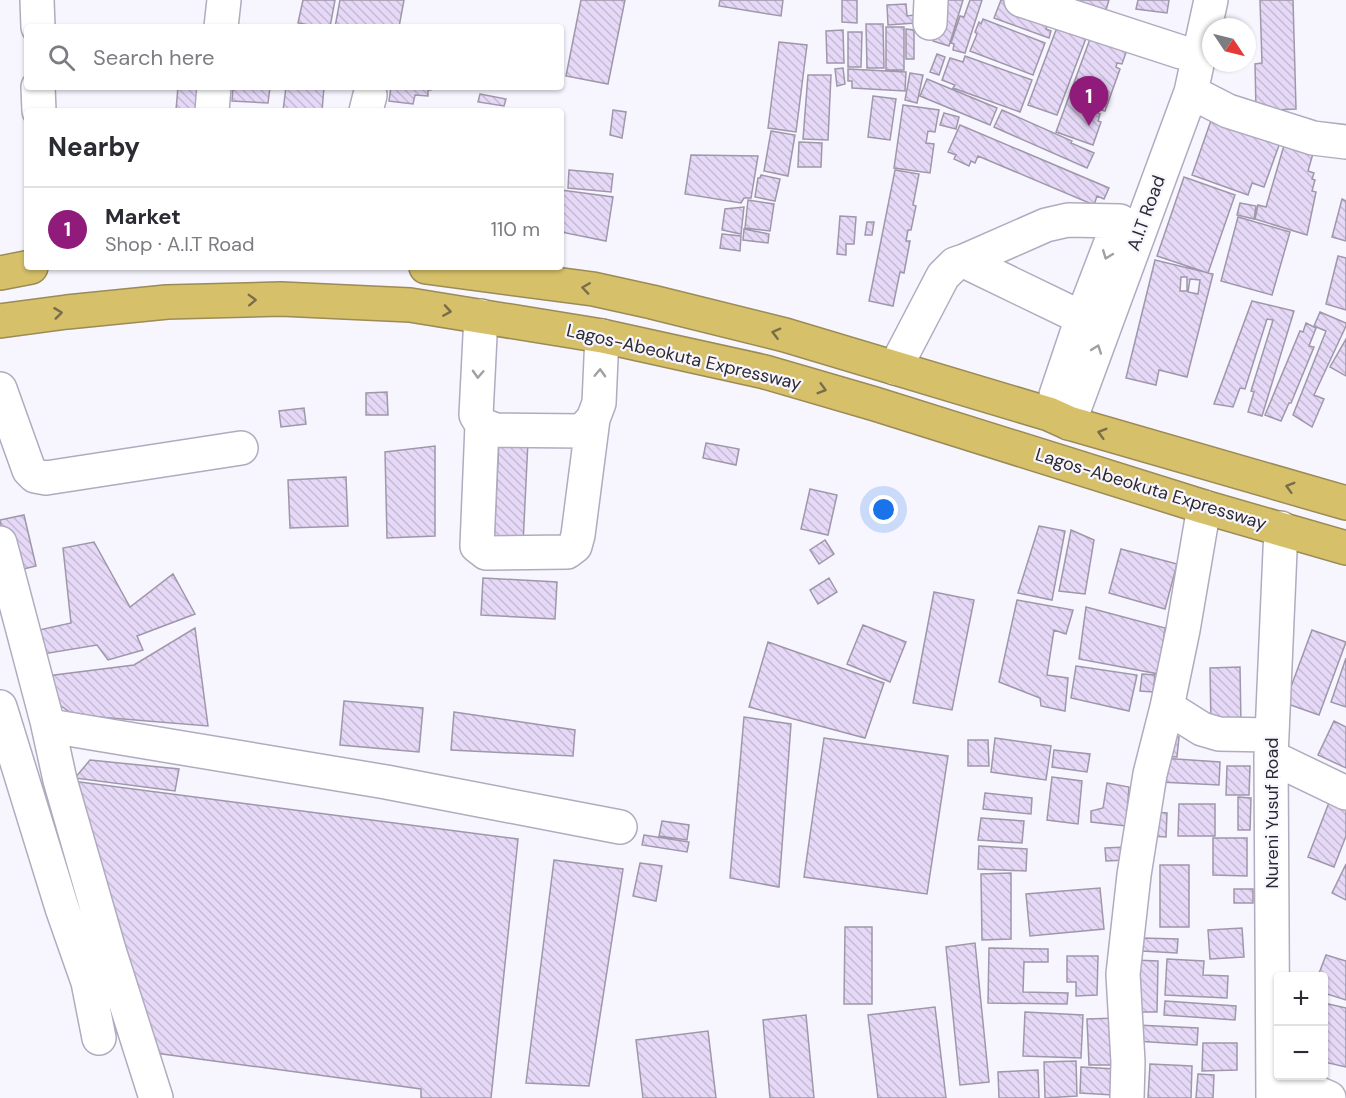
<!DOCTYPE html>
<html lang="en">
<head>
<meta charset="utf-8">
<style>
  body { margin:0; font-family:"DM Sans",sans-serif; background:#f7f7f7; color:#2b2b33 }
  .controls { position:absolute; right:18px; bottom:18px; display:grid; overflow:hidden; border-radius:6px; box-shadow:0 2px 4px #0004 }
  .controls button { width:54px; height:54px; display:grid; place-items:center; padding:0; border:0; border-bottom:2px solid #e1e1e2; background:#fff; color:#2b2b33; font:30px sans-serif }
  .compass { position:absolute; left:1202px; top:18px; width:54px; height:54px; border-radius:50%; background:#fff; box-shadow:0 2px 4px #0004; rotate:125deg }
  .you { position:absolute; left:884px; top:510px; width:21px; height:21px; margin:-15px; border:4px solid #fff; border-radius:50%; background:#1a73e8; box-shadow:0 0 0 9px #1a73e833 }
  .badge { display:grid; place-items:center; width:39px; height:39px; border-radius:50%; background:#901b7a; color:#fff; font-size:20px; font-weight:700 }
  .pin { position:absolute; translate:-50% -50px; filter:drop-shadow(0 2px 3px #0008) }
  .pin::after { content:''; position:absolute; top:32px; width:21px; height:18px; background:inherit; clip-path:polygon(0 0,100% 0,50% 100%) }
  .list { margin:0; padding:0; list-style:none }
  h2 { display:flex; justify-content:space-between; align-items:center; height:78px; margin:0; padding:0 24px; font-size:26px }
  h2 small { font-size:20px; font-weight:400; color:#7c7c81 }
  .list li { display:grid; grid-template-columns:39px 1fr auto; gap:18px; align-items:center; box-sizing:border-box; height:84px; padding:0 24px; border-top:2px solid #e1e1e2 }
  .list b { display:block; font-size:22px; white-space:nowrap }
  .list p { margin:0; font-size:20px; white-space:nowrap; color:#7c7c81 }
  .list em { font-size:20px; font-style:normal; color:#7c7c81 }
  .icon { flex:none; width:33px; height:33px; fill:none; stroke:currentColor; stroke-width:2; stroke-linecap:round; stroke-linejoin:round }
  .map { position:relative; flex:none; width:1346px; height:1098px; overflow:hidden }
  .search { position:absolute; background:#fff; box-shadow:0 2px 4px #0004; left:24px; top:24px; width:540px; height:66px; display:flex; align-items:center; gap:15px; box-sizing:border-box; padding:0 21px; border-radius:6px; color:#7c7c81; font-size:22px }
  .panel { position:absolute; background:#fff; box-shadow:0 2px 4px #0004; left:24px; top:108px; width:540px; height:162px; border-radius:6px }
  .map>svg:first-child { display:block }
</style>
</head>
<body>
<div class="map">
<svg width="1346" height="1098" viewBox="0 0 1346 1098">
  <defs>
    <pattern id="building-back-hatch" width="6" height="6" patternUnits="userSpaceOnUse" patternTransform="scale(1.5)"><rect width="6" height="6" fill="#e5d9f7"/><path d="M-1 5l2 2M0 0l6 6M5-1l2 2" fill="none" stroke="#c5bad4"/></pattern>
  </defs>
  <rect width="100%" height="100%" fill="#f7f5fe"/>
  <path fill="url(#building-back-hatch)" stroke="#9f97aa" stroke-width="1.5" fill-rule="evenodd" d="M303 0H335L330 27H321L298 23Z
    M340 0H404L399 27H335Z
    M581 0H625L608 84 566 76Z
    M720 0H783L781 16 719 6Z
    M842 0H857V23L842 22Z
    M946 0H963L949 46 933 41Z
    M970 0H982L965 53 953 50 954 44 951 43 960 16 964 17Z
    M1001 0H1011L1051 14 1046 29 1051 31 1049 38 994 18Z
    M1071 0H1109L1105 13Z
    M1138 0H1169L1167 13 1136 9Z
    M1260 0H1293L1296 109 1256 111 1255 64 1262 63Z
    M906 4 907 16 914 15 915 23 888 25 887 5Z
    M1062 14 1091 25 1057 115 1028 105Z
    M983 19 1045 43 1033 75 970 51 977 34 975 32 979 22 981 24Z
    M866 24H883L884 68H867Z
    M886 27H904V70H886Z
    M1094 28 1130 41 1122 64 1117 63 1116 67 1120 69 1105 111 1096 108 1095 112 1100 114 1098 121 1101 122 1093 145 1056 132Z
    M906 29 914 30V59H906Z
    M843 30 844 63H827L826 31Z
    M848 32H862L861 67H848Z
    M779 42 807 45 796 132 768 128Z
    M937 54 945 57 939 75 930 72Z
    M965 56 1032 80 1020 112 953 88 955 85 942 80 950 58 963 62Z
    M843 68 845 84 837 86 835 69Z
    M848 69 906 72 905 91 852 88V81H848Z
    M910 73 923 75 917 103 905 100Z
    M808 75H831L828 140 803 139Z
    M927 79 997 108 990 125 920 96Z
    M178 87H210L208 111 176 110Z
    M233 87H270L268 103 232 101Z
    M286 87H324L322 111H283Z
    M391 87H432L431 90H428V96L415 95 413 104 389 101Z
    M480 94 506 99 504 106 478 102Z
    M873 96 896 99 890 140 868 137Z
    M903 105 939 110 935 132 928 131 926 143 934 144 930 173 894 168Z
    M613 110 626 112 622 138 610 135Z
    M1002 110 1072 141 1071 143 1094 153 1087 168 994 127Z
    M1214 112 1282 137 1264 187 1252 183 1248 195 1192 175Z
    M944 113 959 117 956 129 940 125Z
    M960 125 1109 188 1104 199 1097 196 1094 205 978 156 975 163 971 161 969 166 954 159 956 155 948 152Z
    M771 131 795 135 788 176 764 171Z
    M799 142 822 143 821 167H798Z
    M1285 142 1314 150 1308 171 1314 173 1312 179 1315 180 1312 191 1316 192 1307 235 1255 219 1258 205 1266 207Z
    M691 155 758 156 751 198H744L741 203 685 194Z
    M569 170 613 174 611 192 568 188Z
    M895 170 919 174 913 205 916 206 911 230H908L906 241H910L904 273 900 272 893 306 869 301Z
    M761 175 780 179 775 201 755 197 758 178H760Z
    M1184 177 1235 195 1208 273 1157 256Z
    M561 190 613 197 606 241 561 232Z
    M1342 199 1346 201V241L1332 237Z
    M748 200 774 204 770 231 745 228Z
    M1240 203 1256 206 1254 219 1237 215Z
    M744 207 741 234 722 230 725 209Z
    M840 216 856 217 854 244H846V255L837 254Z
    M1238 217 1290 232 1272 295 1221 281Z
    M867 222H874L872 235H865Z
    M744 229 769 234 768 243 743 240Z
    M722 234 741 236 740 251 720 248Z
    M1338 256 1346 258V310L1326 304Z
    M1155 260 1213 274 1187 377 1159 370 1156 385 1126 378ZM1181 277H1187V291H1180ZM1190 279 1200 280 1198 294 1188 292Z
    M1252 301 1294 311 1262 416 1248 412 1254 392 1251 391 1273 320 1267 319 1245 389 1240 388 1233 407 1214 404Z
    M1320 312 1346 323V326L1314 395 1324 399 1312 427 1293 415 1326 331 1314 326Z
    M1306 323 1316 328 1309 346 1314 347 1291 403H1289L1281 421 1265 415 1300 331 1303 332Z
    M1346 339V376L1330 367Z
    M387 392 388 415H366V393Z
    M304 408 306 424 281 427 279 411Z
    M499 440 528 441 523 544 494 542Z
    M706 443 739 449 736 465 703 458Z
    M435 446V536L387 538 385 452Z
    M346 477 348 526 290 528 288 480Z
    M810 489 837 495 828 535 801 529Z
    M24 515 36 566 11 572 0 520Z
    M1039 526 1065 531 1052 600 1018 593Z
    M1071 530 1094 540 1085 594 1059 591Z
    M825 540 834 554 819 564 810 550Z
    M94 542 130 607 173 574 195 614 137 636 143 650 108 660 97 645 37 655 30 632 71 623 63 548Z
    M1121 549 1177 564 1165 609 1109 593Z
    M483 578 557 582 555 619 481 615Z
    M829 578 837 592 818 604 810 590Z
    M934 592 974 600 952 710 913 703Z
    M1017 600 1073 610 1066 634 1054 630 1047 675 1068 678 1065 711 1041 706 1040 698 999 682Z
    M1086 607 1165 628 1159 674 1079 659Z
    M863 625 906 642 890 682 847 664Z
    M195 628 208 726 74 715 54 701 47 676 134 665Z
    M1312 630 1346 642 1319 715 1285 703Z
    M768 642 884 683 865 738 749 707Z
    M1346 658V707L1331 702Z
    M1076 666 1137 675 1129 711 1071 698Z
    M1240 667 1241 725 1211 726 1210 668Z
    M1142 674 1155 675 1153 692 1140 691Z
    M344 701 423 708 419 752 340 745Z
    M454 712 575 730 573 756 451 750Z
    M744 717 791 724 779 887 730 878Z
    M1334 721 1346 727V768L1318 755Z
    M1163 736 1179 737 1177 757 1161 756Z
    M824 738 948 756 927 894 804 877Z
    M995 738 1051 746 1046 780 991 772Z
    M968 740H988L989 766H968Z
    M1054 750 1090 754 1087 772 1052 767Z
    M1161 758 1220 762 1219 785 1160 782Z
    M90 760 179 769 175 791 75 778Z
    M1227 766H1250L1249 795H1226Z
    M1052 777 1082 781 1078 824 1047 820Z
    M72 781 518 839 491 1098H421V1089L148 1052Z
    M1107 783 1129 787 1126 826 1091 822V811L1103 808Z
    M985 793 1032 798 1031 814 983 809Z
    M1238 797 1251 798 1250 830H1238Z
    M1330 800 1346 806V836L1334 867 1308 857Z
    M1179 804H1215V836H1178Z
    M1153 812 1167 813 1166 837 1151 836Z
    M981 818 1024 821 1022 843 978 840Z
    M662 821 689 825 687 840 659 836Z
    M644 835 689 842 687 852 642 845Z
    M1213 838H1247V876L1213 875Z
    M979 846 1027 849 1026 871 978 869Z
    M1126 847 1127 860 1106 861 1105 848Z
    M554 860 623 869 589 1086 526 1083Z
    M640 863 662 866 656 901 633 896Z
    M1346 864V900L1332 893Z
    M1160 865H1189V927H1160Z
    M1011 873V939L982 940 981 874Z
    M1100 888 1104 929 1030 936 1026 894Z
    M1234 889H1253V903H1234Z
    M845 927H872V1004H844Z
    M1242 928 1244 957 1210 959 1208 930Z
    M1142 938 1178 939 1177 953 1142 951Z
    M975 943 989 1082 960 1085 946 947Z
    M989 948 1048 949V962H1024L1023 992 1068 993 1067 1004 988 1003Z
    M1326 955 1346 961V1000L1324 993V976H1318Z
    M1067 956H1098L1097 995 1076 996V982H1067Z
    M1167 959 1204 961 1203 975 1228 976 1227 998 1165 995Z
    M1134 960 1158 961 1157 1012H1133Z
    M1165 1001 1236 1006 1235 1020 1164 1015Z
    M1324 1003 1346 1008V1067L1324 1062Z
    M935 1007 946 1098H878L868 1015Z
    M1025 1012 1083 1015 1081 1058 1023 1056Z
    M806 1015 814 1098H770L763 1020Z
    M1118 1018 1119 1065H1089L1087 1019Z
    M1137 1025 1198 1028 1197 1045 1136 1041Z
    M708 1031 716 1098H643L636 1040Z
    M1203 1043H1237V1070L1202 1071Z
    M1076 1061 1077 1096 1045 1098 1044 1062Z
    M1150 1064 1192 1066 1191 1098H1148Z
    M1081 1067 1115 1069 1113 1095 1080 1093Z
    M1038 1070 1039 1098H999L998 1072Z
    M1198 1074 1214 1075 1213 1098H1196Z"/>
  <g fill="none" stroke-linecap="round" stroke-linejoin="round">
    <g stroke="#b1abbf" stroke-width="36">
      <path id="minor" d="M37 0 38 27
        M1021 0 1181 52
        M930 23 931 0
        M221 27 224 0
        M38 87 39 111
        M1191 92 1228 111 1313 138 1346 142
        M212 111 214 87
        M366 111 370 95
        M964 261 1046 225 1068 220 1120 221
        M481 316 476 415 482 425 496 430 582 431 593 419 599 403 602 336
        M895 368 943 276 955 264 964 261 1082 318
        M0 389 29 470 35 476 46 478 241 448
        M1056 395 1082 318 1118 224
        M1069 423 1191 92 1211 0
        M482 425 477 546 486 553 567 552 575 546 578 535 593 419
        M0 543 47 721 56 727 386 782 620 827
        M0 707 62 908 88 982 99 1038
        M1167 707 1202 729 1219 734 1271 735
        M47 721 60 780 109 950 156 1098
        M1271 757 1346 793
        M1273 1079 1315 1092 1329 1098
        M1127 1098 1128 1062 1123 974 1134 875 1150 774 1167 707 1183 630 1204 507
        M1273 1098 1271 757 1281 528"/>
    </g>
    <g stroke="#9b8b56" stroke-width="36">
      <path id="highway" d="M426 267 593 289 652 302 785 335 1049 414 1069 423 1346 503
        M0 273 31 267
        M0 321 67 312 167 302 281 299 410 305 602 336 765 372 875 404 1204 507 1346 548"/>
    </g>
    <use href="#minor" stroke="#fff" stroke-width="33"/>
    <use href="#highway" stroke="#d7c06a" stroke-width="33"/>
  </g>
  <defs><path id="oneway-chevron" d="M-2-3.5L2.5 0L-2 3.5" fill="none" stroke-width="1.6" stroke-linecap="round" stroke-linejoin="round" transform="scale(1.5)"/></defs>
  <g stroke="#a09fa2">
    <use href="#oneway-chevron" transform="translate(1107 255) rotate(111)"/>
    <use href="#oneway-chevron" transform="translate(1097 349) rotate(-70)"/>
    <use href="#oneway-chevron" transform="translate(600 373) rotate(-88)"/>
    <use href="#oneway-chevron" transform="translate(478 374) rotate(93)"/>
  </g>
  <g stroke="#796d4b">
    <use href="#oneway-chevron" transform="translate(586 288) rotate(-172)"/>
    <use href="#oneway-chevron" transform="translate(252 300) rotate(-2)"/>
    <use href="#oneway-chevron" transform="translate(447 311) rotate(9)"/>
    <use href="#oneway-chevron" transform="translate(58 313) rotate(-7)"/>
    <use href="#oneway-chevron" transform="translate(776 333) rotate(-166)"/>
    <use href="#oneway-chevron" transform="translate(822 389) rotate(16)"/>
    <use href="#oneway-chevron" transform="translate(1102 433) rotate(-164)"/>
    <use href="#oneway-chevron" transform="translate(1290 487) rotate(-164)"/>
  </g>
  <g text-anchor="middle" stroke-width="4.5" stroke-linejoin="round" paint-order="stroke">
    <g font-size="18" fill="#2c2931" stroke="#f7f5fe">
      <text transform="translate(1146 213) rotate(-70)" y="6">A.I.T Road</text>
      <text transform="translate(684 357) rotate(13)" y="6">Lagos-Abeokuta Expressway</text>
      <text transform="translate(1151 489) rotate(17)" y="6">Lagos-Abeokuta Expressway</text>
      <text transform="translate(1272 813) rotate(-90)" y="6">Nureni Yusuf Road</text>
    </g>
  </g>
</svg>
<div class="controls">
<button>+</button>
<button>−</button>
</div>
<svg class="compass" viewBox="-18 -18 36 36"><path d="M0-13l5 13h-10z" fill="#e53935"/><path d="M0 13l5-13h-10z" fill="#7c7c81"/></svg>
<div class="you"></div>
<div class="pin badge" style="left:1089px;top:126px">1</div>
<div class="search"><svg class="icon" aria-label="search" viewBox="0 0 24 24"><circle cx="10" cy="10" r="6"/><path d="M15 15l6 6"/></svg>Search here</div>
<section class="panel">
<h2>Nearby<small></small></h2>
<ul class="list">
<li><span class="badge">1</span><div><b>Market</b><p>Shop · A.I.T Road</p></div><em>110 m</em></li>
</ul>
</section>
</div>
</body>
</html>
